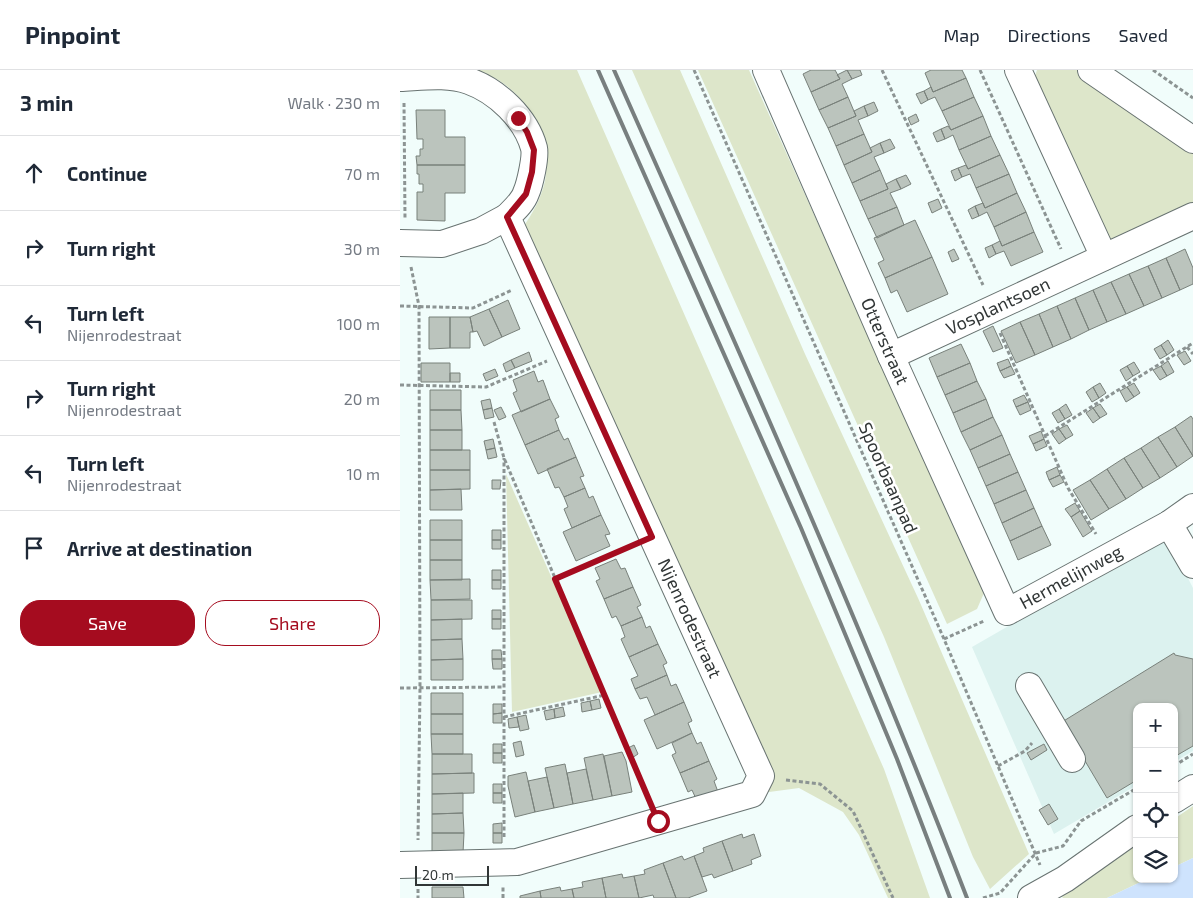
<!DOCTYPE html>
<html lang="en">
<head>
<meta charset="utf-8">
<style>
  body { margin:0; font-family:"Exo 2",sans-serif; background:#f6f6f7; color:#1f2937 }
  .controls { position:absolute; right:15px; bottom:15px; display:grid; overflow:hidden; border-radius:10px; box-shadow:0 1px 4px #0004 }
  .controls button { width:45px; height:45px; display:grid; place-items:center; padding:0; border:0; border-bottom:1px solid #e0e1e3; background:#fff; color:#1f2937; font:25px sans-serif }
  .scale { position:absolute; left:15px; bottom:12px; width:74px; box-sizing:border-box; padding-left:5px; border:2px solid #313636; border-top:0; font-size:14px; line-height:18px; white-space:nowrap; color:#313636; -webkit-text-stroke:4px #fff; paint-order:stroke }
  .stop { position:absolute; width:15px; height:15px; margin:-11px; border:4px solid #a50c1f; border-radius:50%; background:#fff }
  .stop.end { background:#a50c1f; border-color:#fff; box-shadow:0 1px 5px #0008 }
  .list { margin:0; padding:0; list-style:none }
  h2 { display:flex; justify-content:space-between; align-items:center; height:65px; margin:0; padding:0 20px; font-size:21px }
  h2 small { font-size:16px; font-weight:400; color:#747a83 }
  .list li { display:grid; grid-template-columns:32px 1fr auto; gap:15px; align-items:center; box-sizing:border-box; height:75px; padding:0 20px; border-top:1px solid #e0e1e3 }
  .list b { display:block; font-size:19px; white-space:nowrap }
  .list p { margin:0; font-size:16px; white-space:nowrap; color:#747a83 }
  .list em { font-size:16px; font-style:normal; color:#747a83 }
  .actions { display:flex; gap:10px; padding:15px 20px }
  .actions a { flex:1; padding:11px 0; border:1px solid #a50c1f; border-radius:20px; text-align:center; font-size:18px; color:#a50c1f }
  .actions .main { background:#a50c1f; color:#fff }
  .icon { flex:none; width:28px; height:28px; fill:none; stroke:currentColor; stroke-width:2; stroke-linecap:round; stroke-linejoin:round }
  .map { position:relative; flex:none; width:793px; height:828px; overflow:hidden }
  header { display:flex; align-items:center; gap:30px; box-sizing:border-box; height:70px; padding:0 25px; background:#fff; border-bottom:1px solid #e0e1e3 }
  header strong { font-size:24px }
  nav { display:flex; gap:28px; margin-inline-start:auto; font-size:18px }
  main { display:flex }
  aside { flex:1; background:#fff }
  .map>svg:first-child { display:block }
</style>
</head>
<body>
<header>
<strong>Pinpoint</strong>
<nav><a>Map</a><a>Directions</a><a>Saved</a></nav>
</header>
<main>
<aside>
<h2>3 min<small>Walk · 230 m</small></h2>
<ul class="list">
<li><svg class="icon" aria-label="ahead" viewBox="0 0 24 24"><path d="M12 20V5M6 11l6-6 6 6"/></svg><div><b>Continue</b></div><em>70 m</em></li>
<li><svg class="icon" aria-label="right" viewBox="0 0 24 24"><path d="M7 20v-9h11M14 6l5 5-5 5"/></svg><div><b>Turn right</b></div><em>30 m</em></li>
<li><svg class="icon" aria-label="left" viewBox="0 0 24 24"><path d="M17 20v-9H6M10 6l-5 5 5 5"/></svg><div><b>Turn left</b><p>Nijenrodestraat</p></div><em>100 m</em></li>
<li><svg class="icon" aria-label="right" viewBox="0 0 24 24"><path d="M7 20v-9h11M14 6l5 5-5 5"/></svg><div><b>Turn right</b><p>Nijenrodestraat</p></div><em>20 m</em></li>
<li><svg class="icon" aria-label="left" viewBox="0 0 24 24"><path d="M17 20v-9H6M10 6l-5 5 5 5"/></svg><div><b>Turn left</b><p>Nijenrodestraat</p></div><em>10 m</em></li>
<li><svg class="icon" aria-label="arrive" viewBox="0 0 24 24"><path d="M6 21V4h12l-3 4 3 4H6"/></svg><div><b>Arrive at destination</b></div></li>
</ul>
<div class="actions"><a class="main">Save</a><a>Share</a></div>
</aside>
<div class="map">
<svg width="793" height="828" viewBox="0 0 793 828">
  <rect width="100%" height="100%" fill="#f1fdfb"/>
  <path fill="#dcf2ef" d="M766 465 793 518V681L774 692V637H737V715L654 764 572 577Z"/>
  <path fill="#dde6ca" d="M49 0H177L484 699 530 828H488L459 765 443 742 399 718 369 722 122 159C132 144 141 129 145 111 153 65 122 12 76 1 67 0 57 0 49 0Z
    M232 0H280L405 284 518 528 629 784 590 819 573 787 484 567Z
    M298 0H349L584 523 577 539 547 554Z
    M637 0H678L793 81V134L712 170 704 167 635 6Z
    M106 404 202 622 112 642Z
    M793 736V788L774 797V749Z
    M737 773V809H747L707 828H663L660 824Z"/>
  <path fill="#cee3fd" d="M793 788V828H707L747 809H774V797Z"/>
  <path fill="#bbc4bd" stroke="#79817b" d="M411 0H435L440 9 411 22 403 4Z
    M447 0H460L462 5 452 9Z
    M447 0 452 9 442 14 448 27 419 40 411 22 440 9 437 5Z
    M531 0H562L566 8 533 22 525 3Z
    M566 8 574 27 542 41 535 27 528 30 524 21 531 17 533 22Z
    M524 21 528 30 521 34 516 24Z
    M448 27 456 46 428 58 419 40Z
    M574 27 583 46 551 60 542 41Z
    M474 32 478 41 468 46 464 36Z
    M464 36 468 46 458 50 464 64 436 76 428 58 456 46 454 41Z
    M16 40H45V67H65V95H17L16 86H20V79H23V69H17Z
    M516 44 519 51 511 55 508 48Z
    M583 46 591 66 559 80 553 65 545 69 541 59 548 56 551 60Z
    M541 59 545 69 537 72 533 63Z
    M464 64 472 82 444 95 436 76Z
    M591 66 600 85 568 99 559 80Z
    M490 69 495 78 484 83 480 73Z
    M480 73 484 83 474 87 480 100 452 113 444 95 472 82 470 78Z
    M600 85 609 104 576 118 570 104 562 107 558 98 566 95 568 99Z
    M17 95H65V123H45V151L17 150V122H23V114H19V104H17Z
    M558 98 562 107 555 111 551 101Z
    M480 100 488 119 460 131 452 113Z
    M609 104 617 123 585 138 576 118Z
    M506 105 511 114 501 119 496 109Z
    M496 109 501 119 490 123 497 137 468 149 460 131 488 119 486 114Z
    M617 123 626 142 594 157 587 142 579 146 575 136 583 133 585 138Z
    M538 129 542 138 532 143 528 133Z
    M575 136 579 146 572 149 568 140Z
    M497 137 504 155 477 168 468 149Z
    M626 142 634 162 602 176 594 157Z
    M515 150 532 187 485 208 478 193 484 190 474 168Z
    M634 162 643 182 611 196 604 181 596 184 592 175 600 171 602 176Z
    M592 175 596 184 589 188 585 178Z
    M554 179 559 189 552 192 548 182Z
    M785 179 793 198V214L780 220 766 188Z
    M532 187 548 224 507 242 497 220 491 223 485 208Z
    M766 188 780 220 762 228 748 196Z
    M748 196 762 228 744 236 729 204Z
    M729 204 744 236 726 244 711 212Z
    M711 212 726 244 707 252 693 220Z
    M693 220 707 252 689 260 675 228Z
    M675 228 689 260 671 269 657 236Z
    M108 230 120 259 102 267 89 239Z
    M657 236 671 269 653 277 639 244Z
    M89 239 102 267 84 276 77 261 73 262 70 247Z
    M639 244 653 277 635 285 620 252Z
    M29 247H50V278L29 279Z
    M50 247H70L73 262H70V278H50Z
    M620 252 635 285 616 293 601 261Z
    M593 256 603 278 593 282 583 261Z
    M768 270 774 280 767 285 761 275Z
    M561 274 570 293 537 307 529 288Z
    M761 275 767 285 760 289 754 279Z
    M785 281 791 291 784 295 777 285Z
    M129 282 132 291 115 298 111 290Z
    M608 289 611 296 600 301 597 293Z
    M111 290 115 298 106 302 103 294Z
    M768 291 774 302 767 306 761 296Z
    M734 292 740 302 733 306 727 296Z
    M21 293H50V312H21Z
    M570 293 577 311 545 325 537 307Z
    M611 296 615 304 604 308 600 301Z
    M727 296 733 306 726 311 720 300Z
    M761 296 767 306 760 310 753 300Z
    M95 299 98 306 86 311 83 304Z
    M134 301 138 312 143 310 150 329 121 342 113 323 117 321 113 310Z
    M50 303H60V312H50Z
    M577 311 586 329 553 343 545 325Z
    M700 313 706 323 699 328 693 317Z
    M734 313 740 323 734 327 727 317Z
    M693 317 699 328 692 332 686 322Z
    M727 317 734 327 726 332 720 321Z
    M30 320H61V340H30Z
    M624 325 628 332 616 337 613 330Z
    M90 329 92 338 83 340 81 331Z
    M150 329 159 347 155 349 159 360 125 375 112 345Z
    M586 329 593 347 561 362 553 343Z
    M628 332 631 340 620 345 616 337Z
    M666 334 672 345 665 349 659 339Z
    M700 334 707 344 700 348 693 338Z
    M101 337 106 347 99 350 94 340Z
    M92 338 94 347 85 349 83 340Z
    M693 338 700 348 693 353 686 343Z
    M659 339 665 349 658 353 652 343Z
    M30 340H61L62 360H30Z
    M791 346 793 349V386L775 357Z
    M593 347 602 365 570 380 561 362Z
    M667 355 673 365 666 369 659 359Z
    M775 357 793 386 777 397 758 367Z
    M659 359 666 369 659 374 652 364Z
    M30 360H62V380H30Z
    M159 360 164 370 168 368 176 387 138 404 125 375Z
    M641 361 644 369 633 374 629 366Z
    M602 365 610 384 578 398 570 380Z
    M758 367 777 397 760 408 741 378Z
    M93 369 95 378 86 380 84 371Z
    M644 369 647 376 636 381 633 374Z
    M95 378 97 387 88 389 86 380Z
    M741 378 760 408 743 418 724 388Z
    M30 380H70V400H30Z
    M610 384 618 402 586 416 578 398Z
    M176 387 184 406 180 407 185 418 164 427 159 417 155 418 147 399Z
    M724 388 743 418 726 429 707 399Z
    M657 397 660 405 649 410 646 402Z
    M707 399 726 429 709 439 690 410Z
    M30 400H70V419L30 420Z
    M618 402 626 420 594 434 586 416Z
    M660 405 664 412 653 417 649 410Z
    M92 410H101L100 419H92Z
    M690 410 709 439 691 450 673 420Z
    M185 418 189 428 193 426 201 445 172 458 164 439 168 437 164 427Z
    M61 419 62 440H30V420Z
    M626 420 634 438 602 453 594 434Z
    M675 433 680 441 671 447 665 439Z
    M634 438 642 456 610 471 602 453Z
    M680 441 692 461 683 467 671 447Z
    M201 445 210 464 205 465 210 476 176 491 163 462Z
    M30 450H62V470H30Z
    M642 456 651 475 618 490 610 471Z
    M92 460H101V470H92Z
    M30 470H62V490H30Z
    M92 470H101V479H92Z
    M216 489 221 499 225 498 233 517 204 529 196 511 200 509 195 498Z
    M30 490H62V510H30Z
    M92 500H101V510H92Z
    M70 509V529L31 530 30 510Z
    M92 510H101V519H92Z
    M233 517 241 535 237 537 242 547 221 556 216 546 212 548 204 529Z
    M31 530H72V549L31 550Z
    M92 540H101V549H92Z
    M242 547 246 558 250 556 258 574 229 587 221 569 225 567 221 556Z
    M62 549V569L31 570V550Z
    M92 549H101V559H92Z
    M62 569 63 589 31 590V570Z
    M258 574 267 593 263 595 267 605 235 619 231 609 238 606 229 587Z
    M92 580H101L102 589H92Z
    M774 583 775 585 793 589V676L774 687V637H737V710L707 728 662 652Z
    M63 589V610H31V590Z
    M92 589H102V599H93Z
    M267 605 271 616 276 614 284 632 255 645 247 627 240 629 235 619Z
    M31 623H63V644H31Z
    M199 629 201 638 192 640 190 631Z
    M190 631 192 640 182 642 181 633Z
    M284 632 292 651 288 653 292 663 257 679 244 650Z
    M93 634H102V643L93 644Z
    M163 637 165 646 155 648 154 639Z
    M154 639 155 648 146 650 144 641Z
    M102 643V653H93V644Z
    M31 644H63V664H31Z
    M126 645 129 659 120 661 117 647Z
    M117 647 119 657 109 658 108 649Z
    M292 663 297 674 301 672 309 691 280 703 272 685 276 683 272 673Z
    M31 664H63V684H32Z
    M121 671 124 685 116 687 113 673Z
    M93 674H102V683H93Z
    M644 674 647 680 631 690 627 683Z
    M234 675 238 684 232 688 228 678Z
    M222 682 226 691 232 722 212 726 204 686Z
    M93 683H102V693H93Z
    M32 684H72V703L32 704Z
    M203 684 212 726 193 730 184 688Z
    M309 691 317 709 314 711 318 722 297 731 292 720 288 722 280 703Z
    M165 694 173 734 154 738 145 698Z
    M186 699 193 730 173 734 167 703Z
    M126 702 135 742 115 747 108 716V706Z
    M74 703V723L32 724V704Z
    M147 707 154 738 135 742 128 711Z
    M93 714H102V723H93Z
    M63 723V743L32 744V724Z
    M93 723H102V733H93Z
    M649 734 658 749 648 755 639 740Z
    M63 743 64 763H32V744Z
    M102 753V763H93V754Z
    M32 763H64L63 783 32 784Z
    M93 763H102V773H93Z
    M342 764 343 768 354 764 361 786 351 790 352 794 333 801 322 771Z
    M322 771 333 801 314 808 312 804 302 807 294 786 304 782 303 778Z
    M282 786 284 790 294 786 307 821 288 828H276L263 793Z
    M263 793 276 828H254L253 825 239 828 234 806 245 804 244 800Z
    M222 804 223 808 234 806 239 828H206L202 808Z
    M202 808 206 828H174L172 819 183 817 182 812Z
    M32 817H63L64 828H32Z
    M160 817 161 821 172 819 174 828H141L140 821Z
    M140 821 141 828H120V826Z"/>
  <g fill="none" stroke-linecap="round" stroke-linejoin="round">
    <g stroke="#687371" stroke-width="28">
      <g id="minor">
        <path id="s1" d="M366 0 491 286 607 542 769 454 793 437"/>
        <path d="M618 0 704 187"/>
        <path d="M691 0 793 70"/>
        <path id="s2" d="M0 8C22 7 48 3 69 11 97 21 126 48 134 78 136 87 130 114 126 123 123 132 114 140 107 147L361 706 352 724 117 792 0 795"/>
        <path d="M0 173 42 174 81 161 107 147"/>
        <path id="s3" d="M491 286 793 146"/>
        <path d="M769 454 793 495"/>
        <path d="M629 616 672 689"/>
        <path d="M774 730 793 718"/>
        <path d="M631 828 665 809 737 758"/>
      </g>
    </g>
    <path stroke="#8c9493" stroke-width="3" stroke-dasharray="4 2.5" stroke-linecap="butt" d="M294 0 544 569 640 795
      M482 0 583 215
      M580 0 661 179
      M753 0 793 28
      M4 33 5 149
      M11 197 19 236 20 618 18 770
      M0 236 73 238 112 220
      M600 263 668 418 696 464
      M787 277 793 284
      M0 315 86 317 147 291
      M94 352 104 388 248 727
      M645 366 793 273
      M155 509 231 476
      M544 569 584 551
      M0 618 104 617
      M104 647 205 625
      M598 696 625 681 632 673
      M774 696 793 684
      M386 710 420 714 453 741 493 828
      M104 767V388
      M18 819V828
      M103 828V816
      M583 828 600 823 636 783 663 776 681 751 737 718"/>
    <use href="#minor" stroke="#fff" stroke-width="26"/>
    <path stroke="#787f7f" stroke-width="4" d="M198 0 401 458 497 689 550 828
      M214 0C336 274 459 548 567 828"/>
  </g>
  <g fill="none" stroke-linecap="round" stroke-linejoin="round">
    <path stroke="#a50c1f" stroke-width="6" d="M118 48 127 62 134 80 132 102 126 124 107 147 252 467 155 509 258 751"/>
  </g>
  <g text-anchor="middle" stroke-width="5" stroke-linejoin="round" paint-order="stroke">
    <g font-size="18" fill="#313636" stroke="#fff">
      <text dy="6" stroke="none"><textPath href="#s3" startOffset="118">Vosplantsoen</textPath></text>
      <text dy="6" stroke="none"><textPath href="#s1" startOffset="296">Otterstraat</textPath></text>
      <text transform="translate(488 408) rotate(66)" y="6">Spoorbaanpad</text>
      <text dy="6" stroke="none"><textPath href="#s1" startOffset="666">Hermelijnweg</textPath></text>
      <text dy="6" stroke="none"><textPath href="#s2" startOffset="684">Nijenrodestraat</textPath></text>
    </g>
  </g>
</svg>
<div class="controls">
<button>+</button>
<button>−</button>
<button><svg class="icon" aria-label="locate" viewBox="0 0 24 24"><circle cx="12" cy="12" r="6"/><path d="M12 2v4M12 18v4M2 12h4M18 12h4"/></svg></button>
<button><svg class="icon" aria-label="layers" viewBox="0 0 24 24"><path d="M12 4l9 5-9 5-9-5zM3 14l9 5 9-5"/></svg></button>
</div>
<div class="scale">20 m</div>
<div class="stop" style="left:258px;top:751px"></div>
<div class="stop end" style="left:118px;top:48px"></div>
</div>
</main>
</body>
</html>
